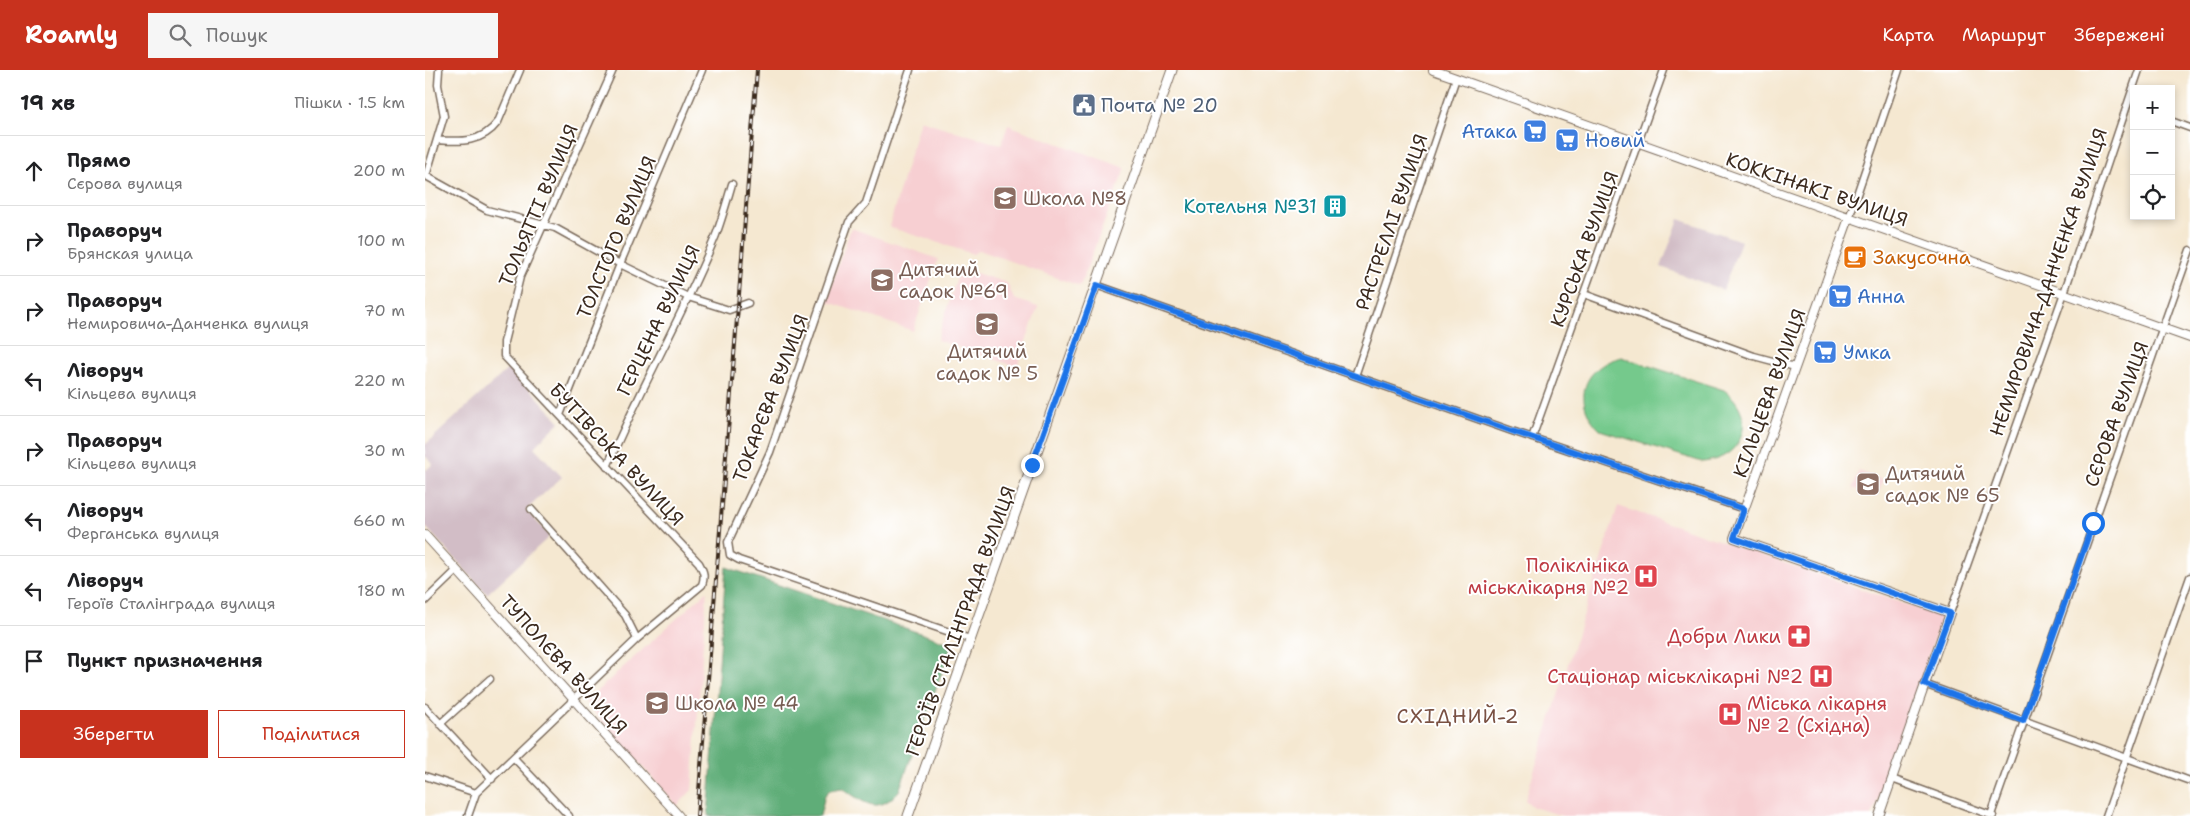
<!DOCTYPE html>
<html lang="uk">
<head>
<meta charset="utf-8">
<style>
  body { margin:0; font-family:"Shantell Sans",sans-serif; background:#f6f6f6; color:#202124 }
  .controls { position:absolute; right:15px; top:15px; display:grid; overflow:hidden; border-radius:0px; box-shadow:0 2px 8px #0003 }
  .controls button { width:45px; height:45px; display:grid; place-items:center; padding:0; border:0; border-bottom:1px solid #e0e0e0; background:#fff; color:#202124; font:25px sans-serif }
  .stop { position:absolute; width:15px; height:15px; margin:-11px; border:4px solid #1a73e8; border-radius:50%; background:#fff }
  .stop.end { background:#1a73e8; border-color:#fff; box-shadow:0 1px 5px #0008 }
  .list { margin:0; padding:0; list-style:none }
  h2 { display:flex; justify-content:space-between; align-items:center; height:65px; margin:0; padding:0 20px; font-size:21px }
  h2 small { font-size:16px; font-weight:400; color:#757577 }
  .list li { display:grid; grid-template-columns:32px 1fr auto; gap:15px; align-items:center; box-sizing:border-box; height:70px; padding:0 20px; border-top:1px solid #e0e0e0 }
  .list b { display:block; font-size:19px; white-space:nowrap }
  .list p { margin:0; font-size:16px; white-space:nowrap; color:#757577 }
  .list em { font-size:16px; font-style:normal; color:#757577 }
  .actions { display:flex; gap:10px; padding:15px 20px }
  .actions a { flex:1; padding:11px 0; border:1px solid #c8321e; border-radius:0px; text-align:center; font-size:18px; color:#c8321e }
  .actions .main { background:#c8321e; color:#fff }
  .icon { flex:none; width:28px; height:28px; fill:none; stroke:currentColor; stroke-width:2; stroke-linecap:round; stroke-linejoin:round }
  .map { position:relative; flex:none; width:1765px; height:746px; overflow:hidden }
  header { display:flex; align-items:center; gap:30px; box-sizing:border-box; height:70px; padding:0 25px; background:#c8321e; color:#fff }
  header strong { font-size:24px }
  nav { display:flex; gap:28px; margin-inline-start:auto; font-size:18px }
  .search { width:350px; height:45px; background:#f6f6f6; display:flex; align-items:center; gap:12px; box-sizing:border-box; padding:0 18px; border-radius:0px; color:#757577; font-size:19px }
  main { display:flex }
  aside { flex:1; background:#fff }
  .map>svg:first-child { display:block }
</style>
</head>
<body>
<header>
<strong>Roamly</strong>
<div class="search"><svg class="icon" aria-label="search" viewBox="0 0 24 24"><circle cx="10" cy="10" r="6"/><path d="M15 15l6 6"/></svg>Пошук</div>
<nav><a>Карта</a><a>Маршрут</a><a>Збережені</a></nav>
</header>
<main>
<aside>
<h2>19 хв<small>Пішки · 1.5 km</small></h2>
<ul class="list">
<li><svg class="icon" aria-label="ahead" viewBox="0 0 24 24"><path d="M12 20V5M6 11l6-6 6 6"/></svg><div><b>Прямо</b><p>Сєрова вулиця</p></div><em>200 m</em></li>
<li><svg class="icon" aria-label="right" viewBox="0 0 24 24"><path d="M7 20v-9h11M14 6l5 5-5 5"/></svg><div><b>Праворуч</b><p>Брянская улица</p></div><em>100 m</em></li>
<li><svg class="icon" aria-label="right" viewBox="0 0 24 24"><path d="M7 20v-9h11M14 6l5 5-5 5"/></svg><div><b>Праворуч</b><p>Немировича-Данченка вулиця</p></div><em>70 m</em></li>
<li><svg class="icon" aria-label="left" viewBox="0 0 24 24"><path d="M17 20v-9H6M10 6l-5 5 5 5"/></svg><div><b>Ліворуч</b><p>Кільцева вулиця</p></div><em>220 m</em></li>
<li><svg class="icon" aria-label="right" viewBox="0 0 24 24"><path d="M7 20v-9h11M14 6l5 5-5 5"/></svg><div><b>Праворуч</b><p>Кільцева вулиця</p></div><em>30 m</em></li>
<li><svg class="icon" aria-label="left" viewBox="0 0 24 24"><path d="M17 20v-9H6M10 6l-5 5 5 5"/></svg><div><b>Ліворуч</b><p>Ферганська вулиця</p></div><em>660 m</em></li>
<li><svg class="icon" aria-label="left" viewBox="0 0 24 24"><path d="M17 20v-9H6M10 6l-5 5 5 5"/></svg><div><b>Ліворуч</b><p>Героїв Сталінграда вулиця</p></div><em>180 m</em></li>
<li><svg class="icon" aria-label="arrive" viewBox="0 0 24 24"><path d="M6 21V4h12l-3 4 3 4H6"/></svg><div><b>Пункт призначення</b></div></li>
</ul>
<div class="actions"><a class="main">Зберегти</a><a>Поділитися</a></div>
</aside>
<div class="map">
<svg width="1765" height="746" viewBox="0 0 1765 746">
  <rect width="100%" height="100%" fill="#fff"/>
  <filter id="ink" filterUnits="userSpaceOnUse"><feTurbulence type="fractalNoise" baseFrequency=".02" numOctaves="2"/><feDisplacementMap in="SourceGraphic" scale="10" xChannelSelector="R" yChannelSelector="G"/><feConvolveMatrix kernelMatrix="1 2 1 2 8 2 1 2 1" color-interpolation-filters="sRGB"/></filter>
  <filter id="wash" filterUnits="userSpaceOnUse"><feTurbulence type="fractalNoise" baseFrequency=".0096" numOctaves="4" result="noise"/><feDisplacementMap in="SourceGraphic" scale="20" xChannelSelector="R" yChannelSelector="G"/><feGaussianBlur stdDeviation="1.12" result="paint"/><feColorMatrix in="noise" values="0 0 0 0 0 0 0 0 0 0 0 0 0 0 0 0 0 1.4 0 .05"/><feComposite in="paint" operator="in"/></filter>
  <g filter="url(#wash)">
    <rect width="100%" height="100%" fill="#f5e8d1"/>
    <path fill="#f7cfd2" d="M495 50 576 75 583 55 700 98 655 216 554 180 548 184 464 157Z
      M426 158 513 189 488 261 401 231Z
      M535 198 582 213 589 229 613 237 592 297 512 270Z
      M1434 401 1458 410 1452 427 1428 418Z
      M1193 436 1515 546 1513 558 1447 746H1138L1108 737 1100 730Z
      M282 521 267 720 252 736 160 632Z"/>
    <path fill="#d2bdc6" d="M1254 149 1316 171 1298 220 1236 197Z
      M85 297 135 352 109 377 137 407 101 440 125 466 62 524 0 456V401L8 394 0 386V375Z"/>
    <path fill="#74c98c" stroke="#587a55" d="M1196 287 1299 320C1333 345 1320 389 1277 392L1175 360C1146 331 1158 297 1196 287Z"/>
    <path fill="#5fad78" stroke="#4d6c4b" d="M301 497 527 574 474 721C452 746 440 733 417 718L405 720 400 725 395 746H283Z"/>
  </g>
  <g filter="url(#ink)">
    <g fill="none" stroke-linecap="round" stroke-linejoin="round">
      <g stroke="#7c6c5d" stroke-width="9">
        <path id="minor" d="M14 0 13 15 19 46 1 106 62 140 130 158 195 194 263 227 304 240 323 233
          M485 0 441 133 424 152 345 382 303 472 305 485 314 490 545 569
          M1746 51 1765 58
          M12 70C36 72 57 73 73 52L95 0
          M1424 148 1474 0
          M671 215 1087 361 1319 439
          M1159 224 1329 286 1370 297
          M930 306 1031 8
          M135 345 195 194 277 0
          M1107 368 1239 0
          M182 397C215 318 259 244 291 165 297 149 302 131 307 114
          M106 439 200 545 212 569
          M0 531 32 500
          M1525 543 1639 223 1714 0
          M1499 614 1765 711
          M0 637 67 709
          M15 654 65 609
          M89 688 144 746
          M0 706 51 723
          M1467 709 1568 746
          M1566 745 1765 180
          M43 746 51 723 212 569 277 515C280 506 279 502 274 493L79 286V272L95 207 188 0
          M1681 746 1765 507"/>
      </g>
      <g stroke="#7c6c5d" stroke-width="10">
        <path id="tertiary" d="M1008 0 1765 268
          M1424 148 1309 468 1525 543 1454 746
          M0 465 254 746"/>
      </g>
      <g stroke="#7c6c5d" stroke-width="11">
        <path id="secondary" d="M483 746 747 0"/>
      </g>
      <use href="#minor" stroke="#fff" stroke-width="6"/>
      <use href="#tertiary" stroke="#fff" stroke-width="8"/>
      <use href="#secondary" stroke="#fff" stroke-width="9"/>
      <g stroke="#3b2a1e" stroke-width="4">
        <path id="rail" d="M272 746 332 0"/>
      </g>
      <use href="#rail" stroke="#fff" stroke-width="2" stroke-dasharray="5.5" stroke-linecap="butt"/>
    </g>
  </g>
  <g fill="none" stroke-linecap="round" stroke-linejoin="round" filter="url(#ink)">
    <path stroke="#1a73e8" stroke-width="6" d="M607 395 672 215 1087 361 1319 439 1309 468 1525 543 1499 614 1598 651 1668 453"/>
  </g>
  <defs>
    <g id="civic-square" transform="scale(1.25)"><rect x="-9" y="-9" width="18" height="18" rx="4" fill="#5c6f8a" stroke="#fff"/><path d="M-.6-6.5H3V-4.5H.6V-3L4-1V1h2V6H-6V1h2V-1L-.6-3ZM-1.2 2.5V6h2.4V2.5Z" fill="#fff"/></g>
    <g id="supermarket-square" transform="scale(1.25)"><rect x="-9" y="-9" width="18" height="18" rx="4" fill="#3f7fe0" stroke="#fff"/><path d="M-6-5.5h2.5l.6 2H6L4.5 2H-2.5L-4.4-4H-6ZM-1.5 3.2a1.3 1.3 0 1 0 .1 0ZM3 3.2a1.3 1.3 0 1 0 .1 0Z" fill="#fff"/></g>
    <g id="school-square" transform="scale(1.25)"><rect x="-9" y="-9" width="18" height="18" rx="4" fill="#8d6e63" stroke="#fff"/><path d="M0-5L7-2L0 1L-7-2ZM-4 1L0 2.5L4 1V4Q0 6-4 4Z" fill="#fff"/></g>
    <g id="building-square" transform="scale(1.25)"><rect x="-9" y="-9" width="18" height="18" rx="4" fill="#0f9aa8" stroke="#fff"/><path d="M-4-6H4V6H1V3H-1V6H-4ZM-2.5-4.3h1.7v1.8h-1.7ZM.8-4.3h1.7v1.8H.8ZM-2.5-1h1.7V.8h-1.7ZM.8-1h1.7V.8H.8Z" fill="#fff"/></g>
    <g id="cafe-square" transform="scale(1.25)"><rect x="-9" y="-9" width="18" height="18" rx="4" fill="#e8710a" stroke="#fff"/><path d="M-5.5-4.5H6V0H3Q3 3.5 0 3.5H-2.5Q-5.5 3.5-5.5 0ZM3-3.2v2h1.7v-2ZM-6 4.5H4V6H-6Z" fill="#fff"/></g>
    <g id="hospital-square" transform="scale(1.25)"><rect x="-9" y="-9" width="18" height="18" rx="4" fill="#e0444e" stroke="#fff"/><path d="M-5-5h3v3.5h4V-5h3V5h-3V1.5h-4V5h-3Z" fill="#fff"/></g>
    <g id="pharmacy-square" transform="scale(1.25)"><rect x="-9" y="-9" width="18" height="18" rx="4" fill="#e0444e" stroke="#fff"/><path d="M-2-6h4v4h4v4h-4v4h-4v-4h-4v-4h4Z" fill="#fff"/></g>
  </defs>
  <g fill-rule="evenodd">
    <use href="#civic-square" x="659" y="35"/>
    <use href="#supermarket-square" x="1110" y="61"/>
    <use href="#supermarket-square" x="1142" y="70"/>
    <use href="#school-square" x="580" y="128"/>
    <use href="#building-square" x="910" y="136"/>
    <use href="#cafe-square" x="1430" y="187"/>
    <use href="#school-square" x="457" y="210"/>
    <use href="#supermarket-square" x="1415" y="226"/>
    <use href="#school-square" x="562" y="254"/>
    <use href="#supermarket-square" x="1400" y="282"/>
    <use href="#school-square" x="1443" y="414"/>
    <use href="#hospital-square" x="1221" y="506"/>
    <use href="#pharmacy-square" x="1374" y="566"/>
    <use href="#hospital-square" x="1396" y="606"/>
    <use href="#school-square" x="232" y="633"/>
    <use href="#hospital-square" x="1305" y="644"/>
  </g>
  <g text-anchor="middle" stroke-width="4" stroke-linejoin="round" paint-order="stroke">
    <g font-size="19" fill="#4e5e75" stroke="#fff" text-anchor="start">
      <text x="676" y="42">Почта № 20</text>
    </g>
    <g font-size="19" fill="#366cbe" stroke="#fff" text-anchor="start">
      <text x="1092" y="68" text-anchor="end">Атака</text>
      <text x="1160" y="77">Новий</text>
      <text x="1432" y="233">Анна</text>
      <text x="1418" y="289">Умка</text>
    </g>
    <g font-size="19" fill="#3b2a1e" stroke="#fff">
      <text transform="translate(1392 119) rotate(19)" y="7">КОККІНАКІ ВУЛИЦЯ</text>
      <text transform="translate(113 135) rotate(-67)" y="7">ТОЛЬЯТТІ ВУЛИЦЯ</text>
      <text transform="translate(966 152) rotate(-71)" y="7">РАСТРЕЛЛІ ВУЛИЦЯ</text>
      <text transform="translate(191 167) rotate(-67)" y="7">ТОЛСТОГО ВУЛИЦЯ</text>
      <text transform="translate(1159 179) rotate(-70)" y="7">КУРСЬКА ВУЛИЦЯ</text>
      <text transform="translate(1623 212) rotate(-71)" y="7">НЕМИРОВИЧА-ДАНЧЕНКА ВУЛИЦЯ</text>
      <text transform="translate(233 250) rotate(-64)" y="7">ГЕРЦЕНА ВУЛИЦЯ</text>
      <text transform="translate(1344 323) rotate(-70)" y="7">КІЛЬЦЕВА ВУЛИЦЯ</text>
      <text transform="translate(345 328) rotate(-69)" y="7">ТОКАРЄВА ВУЛИЦЯ</text>
      <text transform="translate(1691 344) rotate(-70)" y="7">СЄРОВА ВУЛИЦЯ</text>
      <text transform="translate(192 384) rotate(47)" y="7">БУТІВСЬКА ВУЛИЦЯ</text>
      <text transform="translate(535 551) rotate(-70)" y="7">ГЕРОЇВ СТАЛІНГРАДА ВУЛИЦЯ</text>
      <text transform="translate(139 594) rotate(48)" y="7">ТУПОЛЄВА ВУЛИЦЯ</text>
    </g>
    <g font-size="19" fill="#785e54" stroke="#fff" text-anchor="start">
      <text x="598" y="135">Школа №8</text>
      <text x="474" y="206">Дитячий<tspan x="474" dy="22">садок №69</tspan></text>
      <text x="562" y="288" text-anchor="middle">Дитячий<tspan x="562" dy="22">садок № 5</tspan></text>
      <text x="1460" y="410">Дитячий<tspan x="1460" dy="22">садок № 65</tspan></text>
      <text x="250" y="640">Школа № 44</text>
    </g>
    <g font-size="19" fill="#0d838f" stroke="#fff" text-anchor="end">
      <text x="892" y="143">Котельня №31</text>
    </g>
    <g font-size="19" fill="#c56008" stroke="#fff" text-anchor="start">
      <text x="1448" y="194">Закусочна</text>
    </g>
    <g font-size="19" fill="#be3a42" stroke="#fff" text-anchor="end">
      <text x="1204" y="502">Поліклініка<tspan x="1204" dy="22">міськлікарня №2</tspan></text>
      <text x="1356" y="573">Добри Лики</text>
      <text x="1378" y="613">Стаціонар міськлікарні №2</text>
      <text x="1322" y="640" text-anchor="start">Міська лікарня<tspan x="1322" dy="22">№ 2 (Східна)</tspan></text>
    </g>
    <g font-size="20" letter-spacing="1" fill="#7a5143" stroke="#fff">
      <text x="1033" y="653">СХІДНИЙ-2</text>
    </g>
  </g>
</svg>
<div class="controls">
<button>+</button>
<button>−</button>
<button><svg class="icon" aria-label="locate" viewBox="0 0 24 24"><circle cx="12" cy="12" r="6"/><path d="M12 2v4M12 18v4M2 12h4M18 12h4"/></svg></button>
</div>
<div class="stop" style="left:1668px;top:453px"></div>
<div class="stop end" style="left:607px;top:395px"></div>
</div>
</main>
</body>
</html>
